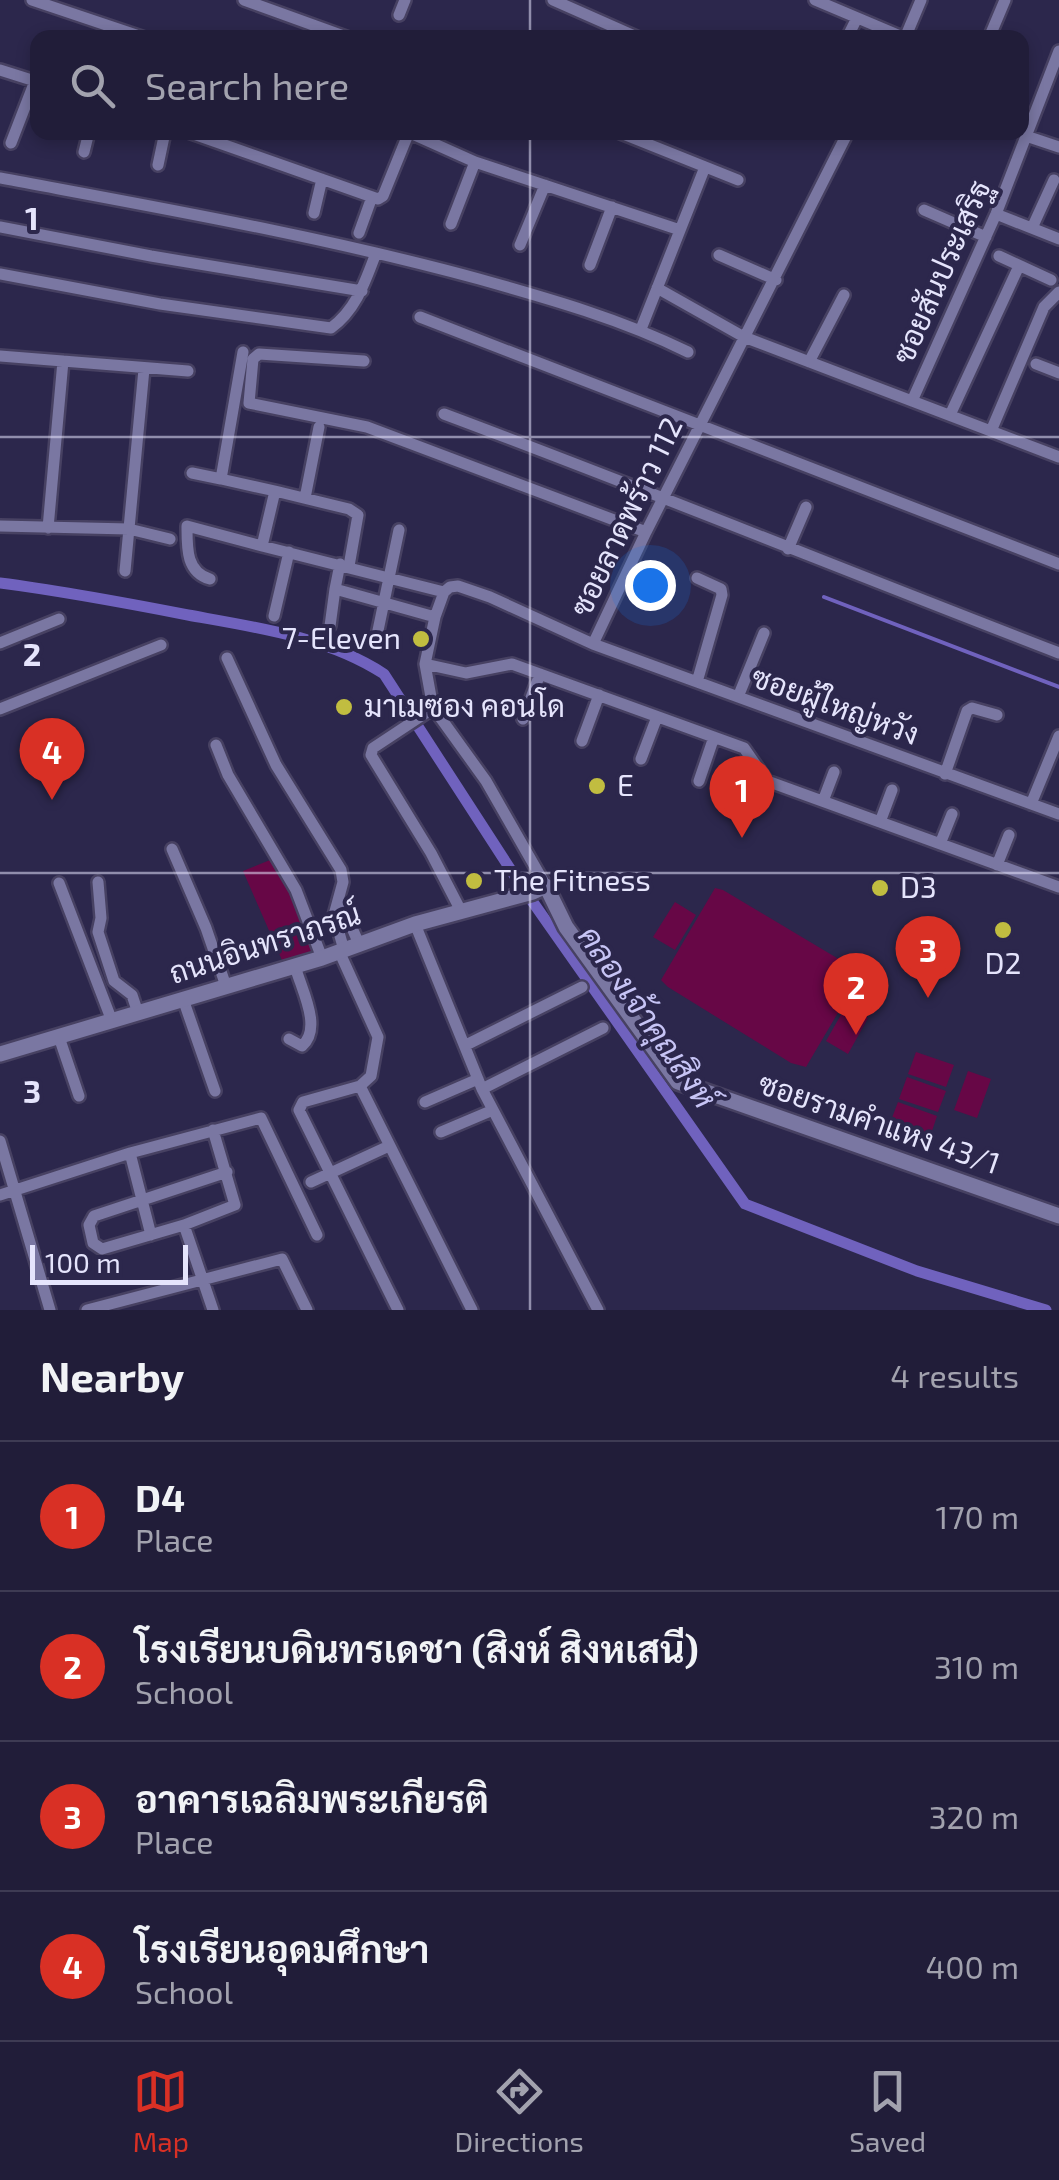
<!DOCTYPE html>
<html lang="en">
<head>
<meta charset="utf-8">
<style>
  body { margin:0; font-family:"Exo 2",Sarabun,sans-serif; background:#2d2a44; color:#f1f3f6 }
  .scale { position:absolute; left:30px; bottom:25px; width:158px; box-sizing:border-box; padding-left:10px; border:5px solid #e5e4fc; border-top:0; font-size:28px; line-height:35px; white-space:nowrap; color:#e5e4fc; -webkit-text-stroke:8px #2c274c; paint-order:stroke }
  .you { position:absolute; left:650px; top:585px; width:35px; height:35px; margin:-25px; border:8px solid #fff; border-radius:50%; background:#1a73e8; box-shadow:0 0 0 15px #1a73e833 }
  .badge { display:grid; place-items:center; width:65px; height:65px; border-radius:50%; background:#d93025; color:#fff; font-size:32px; font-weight:700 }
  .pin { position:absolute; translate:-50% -82px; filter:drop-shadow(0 2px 5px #0008) }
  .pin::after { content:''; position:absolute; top:52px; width:35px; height:30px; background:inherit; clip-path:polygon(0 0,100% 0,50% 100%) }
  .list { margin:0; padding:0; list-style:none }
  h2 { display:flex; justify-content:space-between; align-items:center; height:130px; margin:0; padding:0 40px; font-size:42px }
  h2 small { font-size:32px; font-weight:400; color:#a2a2ae }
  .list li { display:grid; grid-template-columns:65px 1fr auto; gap:30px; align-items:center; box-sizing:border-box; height:150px; padding:0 40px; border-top:2px solid #3e3b53 }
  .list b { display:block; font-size:38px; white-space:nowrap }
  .list p { margin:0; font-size:32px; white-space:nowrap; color:#a2a2ae }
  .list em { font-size:32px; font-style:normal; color:#a2a2ae }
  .icon { flex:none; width:55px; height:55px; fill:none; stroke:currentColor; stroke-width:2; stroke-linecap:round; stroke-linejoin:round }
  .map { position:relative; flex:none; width:1059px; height:1310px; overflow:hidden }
  .search { position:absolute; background:#211d39; box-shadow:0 5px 15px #0003; left:30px; right:30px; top:30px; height:110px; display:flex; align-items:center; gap:25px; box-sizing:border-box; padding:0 35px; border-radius:20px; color:#a2a2ae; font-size:38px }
  .sheet { height:730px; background:#211d39 }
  nav { display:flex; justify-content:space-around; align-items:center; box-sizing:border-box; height:140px; border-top:2px solid #3e3b53; background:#211d39; font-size:28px; color:#a2a2ae }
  nav a { display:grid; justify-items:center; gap:5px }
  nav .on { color:#d93025 }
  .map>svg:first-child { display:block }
</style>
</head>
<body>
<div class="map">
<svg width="1059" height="1310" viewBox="0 0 1059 1310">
  <rect width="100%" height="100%" fill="#2c274c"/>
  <path fill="#670746" d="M280 856 322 958 285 967 243 871Z
    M715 888 723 890 857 970 859 977 806 1067 791 1063 668 987 661 980Z
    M675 902 696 915 675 950 653 937Z
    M846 1006 868 1018 848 1054 826 1041Z
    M916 1052 954 1065 946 1087 908 1074Z
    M968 1071 991 1079 977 1118 954 1110Z
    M907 1077 946 1091 938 1112 899 1099Z
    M898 1102 937 1116 930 1137 890 1123Z"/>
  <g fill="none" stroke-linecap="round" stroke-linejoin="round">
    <path stroke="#7062be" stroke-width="4" d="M824 597 1059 687"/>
    <path stroke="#7062be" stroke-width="11" d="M0 583C63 591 126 603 188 615 255 627 328 637 384 674L518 881 745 1204 917 1271 1046 1310"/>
    <g stroke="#474162" stroke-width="16">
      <path id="street" d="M32 0 145 38
        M244 0 349 38
        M553 0 639 38
        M815 0 905 38 921 0
        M399 15 405 0
        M847 38 857 18
        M989 38 1005 0
        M0 70 38 82
        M188 132 378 199 383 196 409 132
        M408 132 475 162 680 230
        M618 132 738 180
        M1026 136 1059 147
        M11 143 35 81
        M84 152 89 132
        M158 165 165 132
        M0 178C160 208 321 236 479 279 550 299 621 319 688 352
        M924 210 986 237
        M314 213 322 179
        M996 214 1059 239
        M451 224 475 162
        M0 227 151 256 362 291
        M1032 228 1054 180
        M359 233 372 197
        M520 245 545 185
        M719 255 776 280
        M999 256 1051 280
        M590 265 612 207
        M0 274 160 304 331 328C356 310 365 282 376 253
        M657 288 744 337 1059 457
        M420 317 1059 564
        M641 329 705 167
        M243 352 221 479 275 491 262 546 444 592
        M0 356 188 371
        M364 361 259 354 253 359 249 403 367 427 646 532
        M809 362 844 295
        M1036 364 1059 373
        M912 401 996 214 1059 51
        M444 414C650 491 854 574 1059 653
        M950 415 1019 266
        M991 431 1044 307 1059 292
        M192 473 221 479
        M275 491 349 509 358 515 349 566
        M305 498 319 427
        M0 526 129 529 170 539
        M48 528 63 361
        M788 549 806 507
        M340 564 335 589 435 617
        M125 571 144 369
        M210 579C186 572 187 548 187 526L262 546
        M274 616 289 552
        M330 626 335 589
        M376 640 399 530
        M0 643 59 619
        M593 644 646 532 845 138V132
        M227 658 276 765 341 870 343 882 334 915 344 950
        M425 664 466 673 512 664 744 748 767 781 1059 887
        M697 682 722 595 721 589 697 578
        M738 697 764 633
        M435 707 373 748 371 755 431 853 461 911
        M0 709 161 645
        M523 719 540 674
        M582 741 599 695
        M216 745 228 775 296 890 322 958
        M641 759 657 717
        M945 774 967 711 972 708 997 715
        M699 781 714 737
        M823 801 834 772
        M1031 804 1059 736
        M880 822 892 790
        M940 844 952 814
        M172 849 206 928 226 986
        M997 865 1009 835
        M98 882 101 918 98 932 114 981 132 995 138 1013
        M59 883 112 1021
        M546 886 486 781 437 713 431 697 425 664 435 617 444 592 450 587 458 586 490 597 593 644 1059 814
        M338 905 345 912 359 944
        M415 924 482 1089 598 1310
        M339 951 378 1037 371 1076 360 1086 472 1310
        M183 999 215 1091
        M59 1037 79 1096
        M289 1039 302 1046C323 1028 301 989 295 966
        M466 1045 582 987
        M360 1086 303 1102 299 1110 398 1310
        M482 1089 603 1028
        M425 1102 478 1079
        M213 1130 235 1205 184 1225 213 1310
        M441 1132 493 1110
        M0 1141 50 1310
        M130 1153 151 1235
        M311 1182 389 1146
        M0 1195 130 1153 261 1118 317 1235
        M184 1225 102 1249 93 1243 89 1225 94 1216 227 1172
        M87 1310 282 1259 307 1310"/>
    </g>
    <g stroke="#474162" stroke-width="20">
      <path id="secondary" d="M0 1054 322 958 415 924 533 892 546 886 566 927 678 1082 1059 1216"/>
    </g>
    <use href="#street" stroke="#7a77a2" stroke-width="11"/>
    <use href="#secondary" stroke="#7a77a2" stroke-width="15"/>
  </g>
  <path fill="none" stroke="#e5e4fc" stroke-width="2.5" stroke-opacity="0.55" d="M530 0V38M530 132V1310M0 437H1059M0 873H1059"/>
  <g fill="#c1bd40" stroke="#2c274c" stroke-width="4">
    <circle cx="421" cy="639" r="10"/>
    <circle cx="344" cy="707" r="10"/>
    <circle cx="597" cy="786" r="10"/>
    <circle cx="474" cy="881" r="10"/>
    <circle cx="880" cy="888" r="10"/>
    <circle cx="1003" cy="930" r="10"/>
  </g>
  <g text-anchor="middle" stroke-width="8" stroke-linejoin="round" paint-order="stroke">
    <g font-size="30" fill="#e5e4fc" stroke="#2c274c">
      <text transform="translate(942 272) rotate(-66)" y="10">ซอยสันประเสริฐ</text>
      <text transform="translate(627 517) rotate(-64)" y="10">ซอยลาดพร้าว 112</text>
      <text transform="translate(835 706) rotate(20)" y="10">ซอยผู้ใหญ่หวัง</text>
      <text transform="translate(265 944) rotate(-18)" y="10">ถนนอินทราภรณ์</text>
      <text transform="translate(879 1124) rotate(19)" y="10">ซอยรามคำแหง 43/1</text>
    </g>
    <g font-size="30" fill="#e5e4fc" stroke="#2c274c" text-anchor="start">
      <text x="401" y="649" text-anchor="end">7-Eleven</text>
      <text x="364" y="717">มาเมซอง คอนโด</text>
      <text x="617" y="796">E</text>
      <text x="494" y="891">The Fitness</text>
      <text x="900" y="898">D3</text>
      <text x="1003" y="974" text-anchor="middle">D2</text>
    </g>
    <g font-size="32" font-style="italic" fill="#c7c4f5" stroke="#2c274c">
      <text transform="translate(647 1017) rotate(55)" y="11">คลองเจ้าคุณสิงห์</text>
    </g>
  </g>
  <g font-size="32" text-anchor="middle" font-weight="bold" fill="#e5e4fc" stroke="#2c274c" stroke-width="8" stroke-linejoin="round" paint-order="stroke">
    <text x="32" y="230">1</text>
    <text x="32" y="666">2</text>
    <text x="32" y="1103">3</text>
  </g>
</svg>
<div class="scale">100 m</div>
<div class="you"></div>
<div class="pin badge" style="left:742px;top:838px">1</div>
<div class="pin badge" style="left:856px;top:1035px">2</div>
<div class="pin badge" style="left:928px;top:998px">3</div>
<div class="pin badge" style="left:52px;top:800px">4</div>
<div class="search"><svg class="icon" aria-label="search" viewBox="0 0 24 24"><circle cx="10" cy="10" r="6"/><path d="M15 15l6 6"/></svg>Search here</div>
</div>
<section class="sheet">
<h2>Nearby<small>4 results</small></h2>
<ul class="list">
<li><span class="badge">1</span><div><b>D4</b><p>Place</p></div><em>170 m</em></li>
<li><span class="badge">2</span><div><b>โรงเรียนบดินทรเดชา (สิงห์ สิงหเสนี)</b><p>School</p></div><em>310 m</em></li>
<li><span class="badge">3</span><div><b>อาคารเฉลิมพระเกียรติ</b><p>Place</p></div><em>320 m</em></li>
<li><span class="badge">4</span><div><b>โรงเรียนอุดมศึกษา</b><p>School</p></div><em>400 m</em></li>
</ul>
</section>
<nav>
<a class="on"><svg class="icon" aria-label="map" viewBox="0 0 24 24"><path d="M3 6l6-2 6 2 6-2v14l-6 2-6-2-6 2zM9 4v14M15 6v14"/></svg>Map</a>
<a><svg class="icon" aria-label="directions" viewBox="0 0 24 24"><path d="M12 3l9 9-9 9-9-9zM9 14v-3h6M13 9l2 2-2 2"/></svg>Directions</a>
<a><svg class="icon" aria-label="saved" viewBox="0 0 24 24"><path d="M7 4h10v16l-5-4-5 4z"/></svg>Saved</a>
</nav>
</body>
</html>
